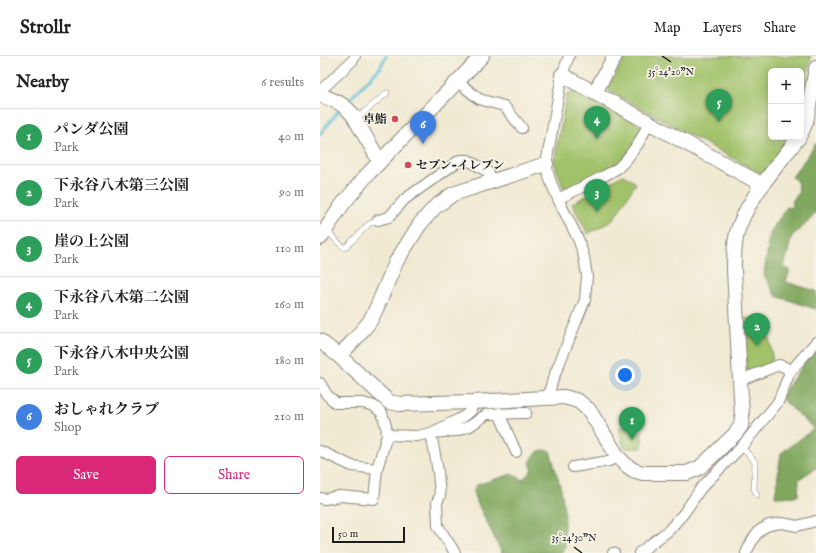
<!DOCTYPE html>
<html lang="en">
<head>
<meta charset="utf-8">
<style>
  body { margin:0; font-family:"IM FELL English","Noto Serif JP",serif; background:#f6f6f6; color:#222 }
  .controls { position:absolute; right:12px; top:12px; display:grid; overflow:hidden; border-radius:6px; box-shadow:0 2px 10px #0003 }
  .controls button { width:36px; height:36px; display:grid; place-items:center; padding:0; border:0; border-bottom:1px solid #e0e0e0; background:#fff; color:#222; font:20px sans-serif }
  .scale { position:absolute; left:12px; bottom:10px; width:73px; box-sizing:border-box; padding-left:4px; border:2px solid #1c1c1c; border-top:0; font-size:11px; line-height:14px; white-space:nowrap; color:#1c1c1c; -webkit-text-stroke:3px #f7f3e8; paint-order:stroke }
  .you { position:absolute; left:305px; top:319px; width:14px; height:14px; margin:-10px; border:3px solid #fff; border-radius:50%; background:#1a73e8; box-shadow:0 0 0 6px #1a73e833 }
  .badge { display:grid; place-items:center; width:26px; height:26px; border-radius:50%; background:#db2777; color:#fff; font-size:13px; font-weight:700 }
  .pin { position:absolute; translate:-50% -33px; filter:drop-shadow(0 1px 2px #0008) }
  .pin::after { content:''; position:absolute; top:21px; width:14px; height:12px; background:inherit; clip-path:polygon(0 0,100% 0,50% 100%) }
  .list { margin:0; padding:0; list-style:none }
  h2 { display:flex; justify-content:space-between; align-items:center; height:52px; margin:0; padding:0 16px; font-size:17px }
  h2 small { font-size:13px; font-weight:400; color:#767676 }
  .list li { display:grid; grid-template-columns:26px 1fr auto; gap:12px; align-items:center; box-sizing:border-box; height:56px; padding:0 16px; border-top:1px solid #e0e0e0 }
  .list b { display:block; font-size:15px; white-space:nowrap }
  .list p { margin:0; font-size:13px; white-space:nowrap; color:#767676 }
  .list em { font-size:13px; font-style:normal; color:#767676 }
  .actions { display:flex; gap:8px; padding:12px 16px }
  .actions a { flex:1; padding:9px 0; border:1px solid #db2777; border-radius:6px; text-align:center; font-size:14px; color:#db2777 }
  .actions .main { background:#db2777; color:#fff }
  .map { position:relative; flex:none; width:496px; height:497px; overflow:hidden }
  header { display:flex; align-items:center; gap:24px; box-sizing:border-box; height:56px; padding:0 20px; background:#fff; border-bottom:1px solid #e0e0e0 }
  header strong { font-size:19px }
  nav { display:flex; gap:22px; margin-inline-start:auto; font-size:14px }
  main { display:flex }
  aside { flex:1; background:#fff }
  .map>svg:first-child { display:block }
</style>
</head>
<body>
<header>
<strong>Strollr</strong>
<nav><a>Map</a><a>Layers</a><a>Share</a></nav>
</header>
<main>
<aside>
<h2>Nearby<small>6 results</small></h2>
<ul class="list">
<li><span class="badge" style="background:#2e9e5b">1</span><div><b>パンダ公園</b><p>Park</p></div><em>40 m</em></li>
<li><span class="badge" style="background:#2e9e5b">2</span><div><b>下永谷八木第三公園</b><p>Park</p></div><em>90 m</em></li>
<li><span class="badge" style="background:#2e9e5b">3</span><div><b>崖の上公園</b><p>Park</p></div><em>110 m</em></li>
<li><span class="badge" style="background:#2e9e5b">4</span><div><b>下永谷八木第二公園</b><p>Park</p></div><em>160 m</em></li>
<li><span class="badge" style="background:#2e9e5b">5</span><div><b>下永谷八木中央公園</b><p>Park</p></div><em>180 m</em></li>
<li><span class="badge" style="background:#3f7fe0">6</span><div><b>おしゃれクラブ</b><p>Shop</p></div><em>210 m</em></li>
</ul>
<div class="actions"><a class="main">Save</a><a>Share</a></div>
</aside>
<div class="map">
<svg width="496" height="497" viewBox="0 0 496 497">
  <rect width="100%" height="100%" fill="#f7f3e8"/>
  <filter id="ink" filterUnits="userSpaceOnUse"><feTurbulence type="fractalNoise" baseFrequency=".025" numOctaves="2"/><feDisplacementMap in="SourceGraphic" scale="8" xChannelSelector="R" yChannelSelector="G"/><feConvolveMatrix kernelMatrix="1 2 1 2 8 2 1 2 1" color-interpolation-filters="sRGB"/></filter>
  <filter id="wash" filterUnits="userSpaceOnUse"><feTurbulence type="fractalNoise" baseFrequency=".012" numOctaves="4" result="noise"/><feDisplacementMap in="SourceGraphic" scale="16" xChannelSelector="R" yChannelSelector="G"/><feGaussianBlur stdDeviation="0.9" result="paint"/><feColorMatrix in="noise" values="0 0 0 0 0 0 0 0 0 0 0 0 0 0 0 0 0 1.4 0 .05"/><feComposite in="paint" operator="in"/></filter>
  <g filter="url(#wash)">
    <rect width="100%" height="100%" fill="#f1ead3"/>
    <path fill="#a2c26b" stroke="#5f6f44" d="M306 0H491L481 51V15H451V81H470L446 115 440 117 289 35 288 31Z
      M255 35 323 71 310 95 296 110 250 134 243 131 234 105 247 38Z
      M303 119 316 127 293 164 268 178 252 148Z
      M429 262 448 274 453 307 427 315 422 263Z
      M299 371H311L322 375V392H304Z"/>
    <path fill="#81a85f" stroke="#4e623e" d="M496 87V156L489 165 472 180 464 211 470 214 466 226 496 235V253L456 240 444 219 448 190 447 189 451 175 467 151 470 152 473 148 472 146 479 135 477 126 472 121 489 98Z
      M493 296 496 297V412L479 423 478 440 455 441 461 397 494 373 460 341Z
      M225 394 230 395 241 433 245 459 244 468 245 491 242 497H182L154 440V434L156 429 192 418 196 419 202 424 210 417 212 412 210 407 212 402 219 395Z"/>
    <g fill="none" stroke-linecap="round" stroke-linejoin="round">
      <path stroke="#5dc2db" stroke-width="3" d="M26 47 54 18 60 12 66 0
        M0 78 21 52"/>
    </g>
  </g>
  <g filter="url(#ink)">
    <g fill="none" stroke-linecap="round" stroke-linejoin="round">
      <g stroke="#868378" stroke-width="6">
        <path id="lane" d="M36 63 67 37
          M6 174C13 180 18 188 25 192L49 168 58 164
          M421 390 435 406 434 433 437 439"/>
      </g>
      <g stroke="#868378" stroke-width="12">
        <path id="street" d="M137 25 159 43 184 50 202 72
          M0 35 33 4 35 0
          M238 143 286 119 298 112 306 104 318 88 329 67
          M58 164 69 161 85 143 140 104H148L168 116 172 125
          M421 324 459 309 465 311 470 316
          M0 327 7 339 16 347H43L54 350 62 357 66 370 67 379 57 413 32 410 0 395
          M227 343 233 323 265 244 267 220 264 201 259 185 238 143 230 124 226 108 242 19 249 0
          M179 357 196 396
          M67 379 97 380 111 377 136 375 150 370 167 358 206 357
          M253 411 289 405 298 401
          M0 442 5 443 20 440 54 443 57 413
          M135 497 118 470 117 446 120 440 118 416 111 377 143 361 151 355 152 346
          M293 497H294
          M319 497 348 475 364 457 381 432 423 389 458 346 470 316 496 286
          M426 497 433 483 440 474 449 469 462 467 477 470 496 465"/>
      </g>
      <g stroke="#868378" stroke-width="16">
        <path id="secondary" d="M242 19 443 129
          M275 36 295 0
          M0 39C15 45 22 46 33 59L60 106
          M481 77 486 66 496 12
          M0 182 22 149 46 120 162 0
          M0 285 19 300 69 346 80 348 152 346 244 341 258 345 269 354 298 401 305 408 313 414 323 417H367L379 412 387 405 415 378 421 370 422 360 414 214C414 199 414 182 420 168 431 139 460 106 479 81
          M19 300 37 281 50 265 57 251 76 206 100 168 115 151 133 138 226 108"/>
      </g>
      <use href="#lane" stroke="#fff" stroke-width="5"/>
      <use href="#street" stroke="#fff" stroke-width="10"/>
      <use href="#secondary" stroke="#fff" stroke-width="14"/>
    </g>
  </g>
  <path fill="none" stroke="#1c1c1c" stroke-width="1.5" d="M342 0 351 6M254 491 262 497"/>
  <g fill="#d1495b" stroke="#f7f3e8" stroke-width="1.5">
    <circle cx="75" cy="63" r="4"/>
    <circle cx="88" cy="109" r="4"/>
  </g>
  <g text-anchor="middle" stroke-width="3.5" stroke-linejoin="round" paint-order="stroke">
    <g font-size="12" font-weight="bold" fill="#1c1c1c" stroke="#f7f3e8" text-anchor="end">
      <text x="67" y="67">卓鮨</text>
      <text x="96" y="113" text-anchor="start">セブン-イレブン</text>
    </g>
  </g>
  <g font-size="10" text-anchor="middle" fill="#1c1c1c" stroke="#f7f3e8" stroke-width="3.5" stroke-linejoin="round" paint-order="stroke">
    <text x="351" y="19">35°24'20"N</text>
    <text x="254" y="485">35°24'30"N</text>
  </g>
</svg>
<div class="controls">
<button>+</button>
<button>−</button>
</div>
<div class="scale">50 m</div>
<div class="you"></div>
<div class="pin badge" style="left:312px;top:384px;background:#2e9e5b">1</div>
<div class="pin badge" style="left:437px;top:290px;background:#2e9e5b">2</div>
<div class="pin badge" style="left:277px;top:156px;background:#2e9e5b">3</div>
<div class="pin badge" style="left:277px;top:83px;background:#2e9e5b">4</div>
<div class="pin badge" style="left:399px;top:66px;background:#2e9e5b">5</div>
<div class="pin badge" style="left:103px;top:88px;background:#3f7fe0">6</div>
</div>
</main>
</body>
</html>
